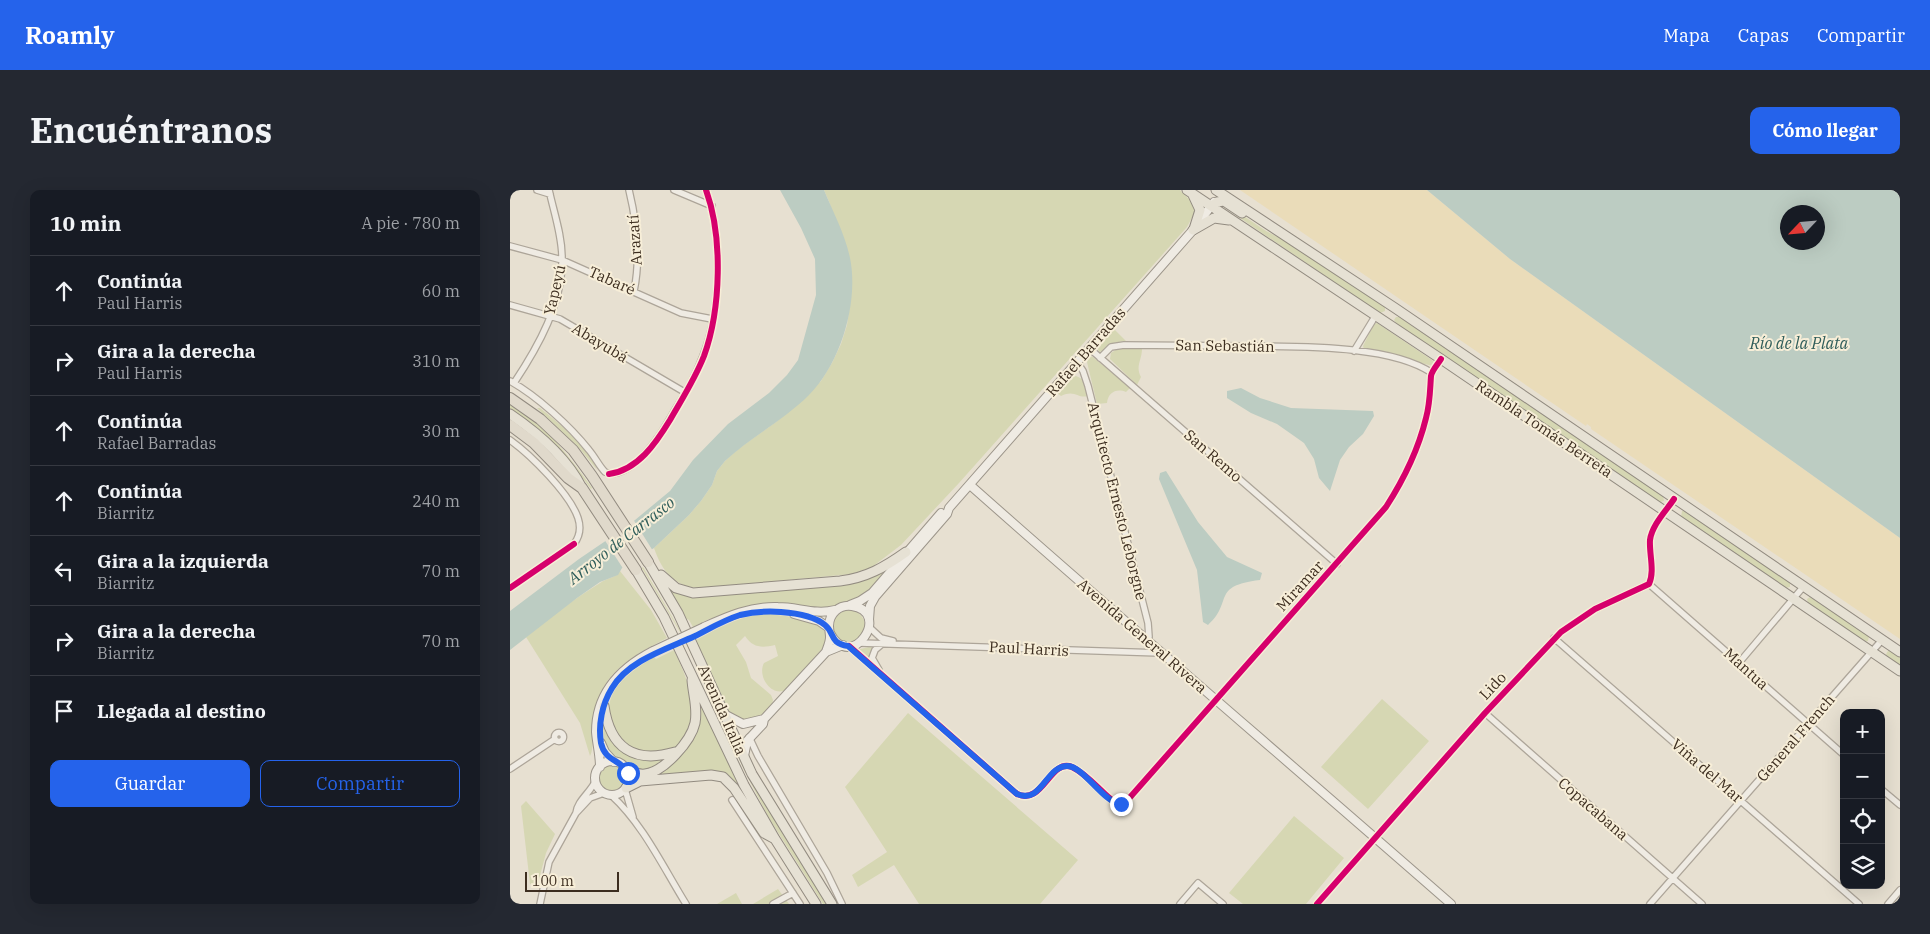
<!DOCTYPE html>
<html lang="es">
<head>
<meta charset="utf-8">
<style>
  body { margin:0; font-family:"IBM Plex Serif",serif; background:#242831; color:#f1f3f6 }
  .controls { position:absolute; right:15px; bottom:15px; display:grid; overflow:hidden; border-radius:10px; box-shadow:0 5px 20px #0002 }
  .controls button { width:45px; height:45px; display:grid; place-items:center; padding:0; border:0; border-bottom:1px solid #363941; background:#171b24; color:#f1f3f6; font:25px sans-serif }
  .compass { position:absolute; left:1270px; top:15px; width:45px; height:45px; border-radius:50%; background:#171b24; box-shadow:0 5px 20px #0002; rotate:244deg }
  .scale { position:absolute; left:15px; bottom:12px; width:94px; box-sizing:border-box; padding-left:5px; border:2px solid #3d2e20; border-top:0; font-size:14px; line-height:18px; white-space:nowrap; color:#3d2e20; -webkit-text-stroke:4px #f7eed8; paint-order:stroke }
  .stop { position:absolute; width:15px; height:15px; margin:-11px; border:4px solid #2563eb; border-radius:50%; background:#fff }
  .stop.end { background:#2563eb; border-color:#fff; box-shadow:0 1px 5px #0008 }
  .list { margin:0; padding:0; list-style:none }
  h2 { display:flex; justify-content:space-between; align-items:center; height:65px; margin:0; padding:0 20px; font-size:21px }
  h2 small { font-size:16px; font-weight:400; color:#9ea1a6 }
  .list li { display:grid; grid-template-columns:32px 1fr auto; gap:15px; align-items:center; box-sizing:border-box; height:70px; padding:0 20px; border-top:1px solid #363941 }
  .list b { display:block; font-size:19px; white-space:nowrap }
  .list p { margin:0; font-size:16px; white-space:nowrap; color:#9ea1a6 }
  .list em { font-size:16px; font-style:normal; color:#9ea1a6 }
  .actions { display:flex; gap:10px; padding:15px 20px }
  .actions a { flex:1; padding:11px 0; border:1px solid #2563eb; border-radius:10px; text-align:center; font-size:18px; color:#2563eb }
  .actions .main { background:#2563eb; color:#fff }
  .icon { flex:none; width:28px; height:28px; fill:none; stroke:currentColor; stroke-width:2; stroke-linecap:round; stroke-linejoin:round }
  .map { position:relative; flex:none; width:1390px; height:714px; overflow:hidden; border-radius:10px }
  header { display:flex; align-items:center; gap:30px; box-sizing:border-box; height:70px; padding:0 25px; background:#2563eb; color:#fff }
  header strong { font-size:24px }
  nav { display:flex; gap:28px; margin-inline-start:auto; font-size:18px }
  .intro { display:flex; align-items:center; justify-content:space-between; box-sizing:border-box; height:120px; padding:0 30px }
  h1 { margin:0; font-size:35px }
  .button { padding:12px 22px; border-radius:10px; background:#2563eb; color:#fff; font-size:18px; font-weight:700 }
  main { display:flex; gap:30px; padding:0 30px }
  aside { flex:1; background:#171b24; border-radius:10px; box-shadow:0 5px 20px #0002 }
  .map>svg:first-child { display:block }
</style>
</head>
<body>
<header>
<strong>Roamly</strong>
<nav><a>Mapa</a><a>Capas</a><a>Compartir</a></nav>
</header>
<div class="intro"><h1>Encuéntranos</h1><a class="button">Cómo llegar</a></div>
<main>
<aside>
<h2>10 min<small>A pie · 780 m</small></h2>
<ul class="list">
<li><svg class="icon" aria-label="ahead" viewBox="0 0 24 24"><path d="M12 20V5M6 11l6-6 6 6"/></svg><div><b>Continúa</b><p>Paul Harris</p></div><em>60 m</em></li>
<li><svg class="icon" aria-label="right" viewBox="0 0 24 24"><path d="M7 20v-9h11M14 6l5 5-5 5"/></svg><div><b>Gira a la derecha</b><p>Paul Harris</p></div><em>310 m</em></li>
<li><svg class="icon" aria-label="ahead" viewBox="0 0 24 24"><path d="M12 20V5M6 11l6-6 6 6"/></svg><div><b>Continúa</b><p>Rafael Barradas</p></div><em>30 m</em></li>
<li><svg class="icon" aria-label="ahead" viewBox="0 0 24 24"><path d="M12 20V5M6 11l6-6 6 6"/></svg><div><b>Continúa</b><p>Biarritz</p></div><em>240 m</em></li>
<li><svg class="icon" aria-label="left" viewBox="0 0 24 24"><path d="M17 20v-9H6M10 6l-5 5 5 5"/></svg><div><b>Gira a la izquierda</b><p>Biarritz</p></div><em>70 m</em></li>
<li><svg class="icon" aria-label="right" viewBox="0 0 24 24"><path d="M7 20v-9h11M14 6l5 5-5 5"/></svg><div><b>Gira a la derecha</b><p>Biarritz</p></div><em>70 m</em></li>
<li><svg class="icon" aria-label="arrive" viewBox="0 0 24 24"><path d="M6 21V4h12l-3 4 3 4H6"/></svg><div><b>Llegada al destino</b></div></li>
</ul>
<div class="actions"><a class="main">Guardar</a><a>Compartir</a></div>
</aside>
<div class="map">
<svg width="1390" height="714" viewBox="0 0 1390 714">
  <rect width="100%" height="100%" fill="#e7e0d1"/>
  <path fill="#d6d7b3" d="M314 0H670L681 11 685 22 677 37 449 293 391 355 362 377 342 384 190 398C164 397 152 381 144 358L179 325 191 311 202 295 207 281 215 271 227 260 266 232 311 191 322 173 331 154 337 135 341 107 320 14Z
    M713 12 756 41 781 54 875 117V121L870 123 711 15Z
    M886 127H889L1153 306 1154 311 1150 312 886 133 884 130Z
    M867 133 922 170 924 172 923 176 854 159 853 156 864 134Z
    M603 138 616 151C598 152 601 159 589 162L587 156Z
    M607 159H632C632 170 625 176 631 187L627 195 600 169 601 163Z
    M579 166 583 167 620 198 616 202C606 198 598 203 597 213L587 214 577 172Z
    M566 186C576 189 576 198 578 206 568 209 565 199 551 206L547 203 559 188Z
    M0 212C34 235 59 265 82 298L81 299 60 271 0 220Z
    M27 218H30C49 233 79 258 87 280L70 259Z
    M1172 321H1176L1280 391V397L1276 398 1171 327Z
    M133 377 171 442H170L135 383 132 378Z
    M379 378 357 405 319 419 312 420 267 414 199 429 183 437 179 430 175 428 157 397 165 400 342 392Z
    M110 381 141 420 157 448C118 468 89 484 83 531 81 542 85 556 80 566L70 533 16 447C39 428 64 409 90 393 97 388 106 388 110 381Z
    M1300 407 1359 446 1358 451 1354 452 1298 413 1297 409Z
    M323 436a16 16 0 1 1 32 0a16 16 0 1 1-32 0Z
    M260 424C278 427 331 429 312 459L276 500C261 507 247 486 254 473L268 466 265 455C252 458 243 458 235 446L226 455 236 472 241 488 261 505 263 510 262 515 252 526 236 532 222 525 219 521 186 450C212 437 229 425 260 424Z
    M179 454 218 542 241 586 319 714H313L259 628 235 582 177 455Z
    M359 457 365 458 360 469 361 474 346 460Z
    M164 460C176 487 191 516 175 544 173 549 171 554 166 557 160 561 149 563 141 565L110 552C107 543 100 532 99 523 97 496 125 479 144 467L146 469Z
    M1380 460 1390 466V476L1376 465 1377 462Z
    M872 509 919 551 858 619 811 577Z
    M190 512 241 618 215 586 123 590V586L127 587 173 559Z
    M398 523 568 670 530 714H409L384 675 348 697 342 685 377 662 335 597Z
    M93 530C104 562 122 573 155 569L138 581 120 579 101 565 94 555Z
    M88 588a14 14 0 1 1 28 0a14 14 0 1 1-28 0Z
    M16 611 45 644 36 663 27 697 20 694 11 616Z
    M784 626 834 668 796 714H733L719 703Z
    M268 699 279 714H243Z
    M226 703 232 714H207Z"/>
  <path fill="#eadcb9" d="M730 0H917L1000 69 1390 348V449L1081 239V237L1077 234 1076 236Z"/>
  <path fill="#bcccc2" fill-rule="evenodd" d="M270 0H314C323 22 335 44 340 68 349 112 331 173 299 205 274 230 241 247 215 271L207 281 202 295 191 311 179 325 144 358 112 378 108 385 90 392 67 408 0 460V421L69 369 119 335 160 301 183 270 218 234 259 203 277 185 288 170 306 105 305 69 291 38Z
    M917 0H1390V348L1000 69ZM1308 22V52H1278V22Z
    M731 198 750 208 781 218 863 221 864 226 853 244 839 257 830 270 820 301 809 288 804 269 794 253 767 234 741 223 717 208V201Z
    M656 281 688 332 717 367 752 383 750 390C700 396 724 412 698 435L693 432 687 380 649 289 650 283Z"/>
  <path fill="#e7e0d1" d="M123 329 143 361 114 380 94 349Z"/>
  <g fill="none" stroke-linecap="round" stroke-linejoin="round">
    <g stroke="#ada599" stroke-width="8">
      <path id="minor" d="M27 0 40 4
        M119 0C127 33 131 67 124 101
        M164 0 202 16
        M0 56 52 70 171 123 202 129
        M0 115 50 129 176 203
        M579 158 827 374
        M844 161 866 125
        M590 168 601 157 614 155C654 155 695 156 735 156 787 157 879 154 922 183
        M567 172 573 181 578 196 638 433 639 447 637 451
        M0 191C27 206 60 236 79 260 85 267 89 276 95 282 107 288 124 275 132 267 146 253 155 237 165 220 176 203 186 185 193 166 211 121 213 46 196 0
        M4 193C28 157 53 113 52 68 52 45 44 23 39 0
        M0 250C21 265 60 304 68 328 71 337 70 346 64 354L0 398
        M1139 394 1334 565
        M359 437 371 448 383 451
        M1044 448 1349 714
        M350 453 650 463
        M339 456 507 604C533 616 540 568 562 577 579 585 592 604 607 614L615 613 876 317C894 289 908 261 916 228 920 214 920 200 921 186 922 180 928 174 931 169
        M1228 474 1294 396
        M369 480 362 468 365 460 372 454
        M975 523 1192 714
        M44.5 547a4.5 4.5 0 1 1 9 0a4.5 4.5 0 1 1-9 0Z
        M239 547 248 566 317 683 332 714
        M0 579 45 549
        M115 599 123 627
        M1371 599 1390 615
        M101 605C133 634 153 677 176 714
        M222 610 290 714
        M66 623 80 608 94 603
        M30 714 39 672 66 623C67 611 81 602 86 590
        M263 714 283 703
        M670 714 688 693 713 714
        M807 714 975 523 1051 442 1085 419 1139 394C1145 381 1139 364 1140 350 1142 335 1156 321 1164 309
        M1140 714 1372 450
        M1378 714 1390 700"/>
    </g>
    <g stroke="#9c958a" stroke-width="10">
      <path id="secondary" d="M460 295C619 436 781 574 941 714
        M340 415 350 411 362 403 431 323
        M284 424 309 431 319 438
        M359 430 360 416 365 407 437 324 439 318 683 40 704 12
        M194 437C218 426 241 416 268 417 288 417 305 425 325 420
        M316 462C317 458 320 453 320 447 320 443 319 440 319 436 319 424 329 414 342 416 383 422 341 484 320 443
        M214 524 233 534 254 529
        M91 553 95 562 104 572
        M234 566 237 551 253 534 254 529 316 462 333 455
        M85 588a17 17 0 1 1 34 0a17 17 0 1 1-34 0Z
        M90 577C90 565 87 554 86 542 86 503 110 478 143 461"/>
    </g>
    <g stroke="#928b80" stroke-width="11">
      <path id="primary" d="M677 0 931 169 1390 481
        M706 0 885 118 1390 462
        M683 5 690 20 684 39
        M702 16 707 12 714 11 732 23
        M683 40 704 28 719 30
        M0 224C28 243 57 268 72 298
        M138 372 168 423 242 584 322 714
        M126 380 154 427 234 595 265 649 306 714
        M151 385 166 398 183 403 330 391C356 388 375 377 396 362
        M94 516C100 558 124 574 165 562
        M116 579C123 582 128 585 135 584 154 582 181 551 185 533 188 518 183 505 182 490
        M116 598 130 591 201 585 213 587 224 598 254 643 265 649"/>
    </g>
    <g stroke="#928b80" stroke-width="12">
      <path id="trunk" d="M0 208 30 229 63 260 82 286 138 372
        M0 235 24 253 58 288 72 298 126 380"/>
    </g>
    <use href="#minor" stroke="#efebe3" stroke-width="5.5"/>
    <use href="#secondary" stroke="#efebe3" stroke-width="8"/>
    <use href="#primary" stroke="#e6e1d4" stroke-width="9"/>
    <use href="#trunk" stroke="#e0d9cb" stroke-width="10"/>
    <g stroke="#9c958a" stroke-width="10" stroke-linecap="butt">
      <path id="secondary-bridge" d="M143 461 194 437"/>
    </g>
    <use href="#secondary-bridge" stroke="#efebe3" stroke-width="8"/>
    <g stroke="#f7eed8" stroke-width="9">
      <path id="cycleway" d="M99 284C128 280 146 253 160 230 172 209 185 189 194 166 211 119 213 47 196 0
        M0 398 64 354
        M339 456 507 604C533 616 540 568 562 577 579 585 592 604 607 614L615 613 876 317C894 289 908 261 916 228 920 214 920 200 921 186 922 180 928 174 931 169
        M807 714 975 523 1051 442 1085 419 1139 394C1145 381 1139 364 1140 350 1142 335 1156 321 1164 309"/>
    </g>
    <use href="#cycleway" stroke="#d6006c" stroke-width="6"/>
  </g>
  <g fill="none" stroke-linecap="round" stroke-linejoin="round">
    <path stroke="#2563eb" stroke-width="6" d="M118 583C111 569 95 572 91 553 88 535 92 514 102 498 119 470 157 459 185 446 199 439 214 430 230 425 243 422 258 421 271 422 285 423 304 426 315 435 325 443 319 453 338 456L507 604C532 615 536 575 558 576 574 577 594 613 611 614"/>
  </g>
  <g text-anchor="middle" stroke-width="4" stroke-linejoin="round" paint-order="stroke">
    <g font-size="15" fill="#3d2e20" stroke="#f7eed8">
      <text transform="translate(125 50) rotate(-94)" y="5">Arazatí</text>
      <text transform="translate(102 91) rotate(24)" y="5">Tabaré</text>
      <text transform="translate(45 100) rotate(-77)" y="5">Yapeyú</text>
      <text transform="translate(90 153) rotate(31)" y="5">Abayubá</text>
      <text transform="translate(715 156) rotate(1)" y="5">San Sebastián</text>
      <text transform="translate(576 162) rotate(-49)" y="5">Rafael Barradas</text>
      <text transform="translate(1034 239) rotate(34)" y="5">Rambla Tomás Berreta</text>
      <text transform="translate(703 266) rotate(41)" y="5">San Remo</text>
      <text transform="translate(607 311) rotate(76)" y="5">Arquitecto Ernesto Leborgne</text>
      <text transform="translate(790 396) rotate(-48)" y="5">Miramar</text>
      <text transform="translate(632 446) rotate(41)" y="5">Avenida General Rivera</text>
      <text transform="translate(519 459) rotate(3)" y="5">Paul Harris</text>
      <text transform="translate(1236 479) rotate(42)" y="5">Mantua</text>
      <text transform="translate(983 496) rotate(-47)" y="5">Lido</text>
      <text transform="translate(212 520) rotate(66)" y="5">Avenida Italia</text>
      <text transform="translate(1286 548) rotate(-49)" y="5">General French</text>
      <text transform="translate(1197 581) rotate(41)" y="5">Viña del Mar</text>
      <text transform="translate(1083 619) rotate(41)" y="5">Copacabana</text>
    </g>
    <g font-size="16" font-style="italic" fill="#2f5d5a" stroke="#f7eed8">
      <text x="1289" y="159">Río de la Plata</text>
      <text transform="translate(111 350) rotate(-38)" y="6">Arroyo de Carrasco</text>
    </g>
  </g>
</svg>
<div class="controls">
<button>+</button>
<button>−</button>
<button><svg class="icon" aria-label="locate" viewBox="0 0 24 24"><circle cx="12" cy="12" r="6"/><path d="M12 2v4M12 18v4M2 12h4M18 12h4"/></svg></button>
<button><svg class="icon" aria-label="layers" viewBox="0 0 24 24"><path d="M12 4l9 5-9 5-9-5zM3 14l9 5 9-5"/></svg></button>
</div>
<svg class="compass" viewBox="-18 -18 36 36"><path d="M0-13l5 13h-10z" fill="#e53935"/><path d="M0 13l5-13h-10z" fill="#9ea1a6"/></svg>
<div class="scale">100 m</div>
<div class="stop" style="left:118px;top:583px"></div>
<div class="stop end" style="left:611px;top:614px"></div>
</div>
</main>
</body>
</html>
